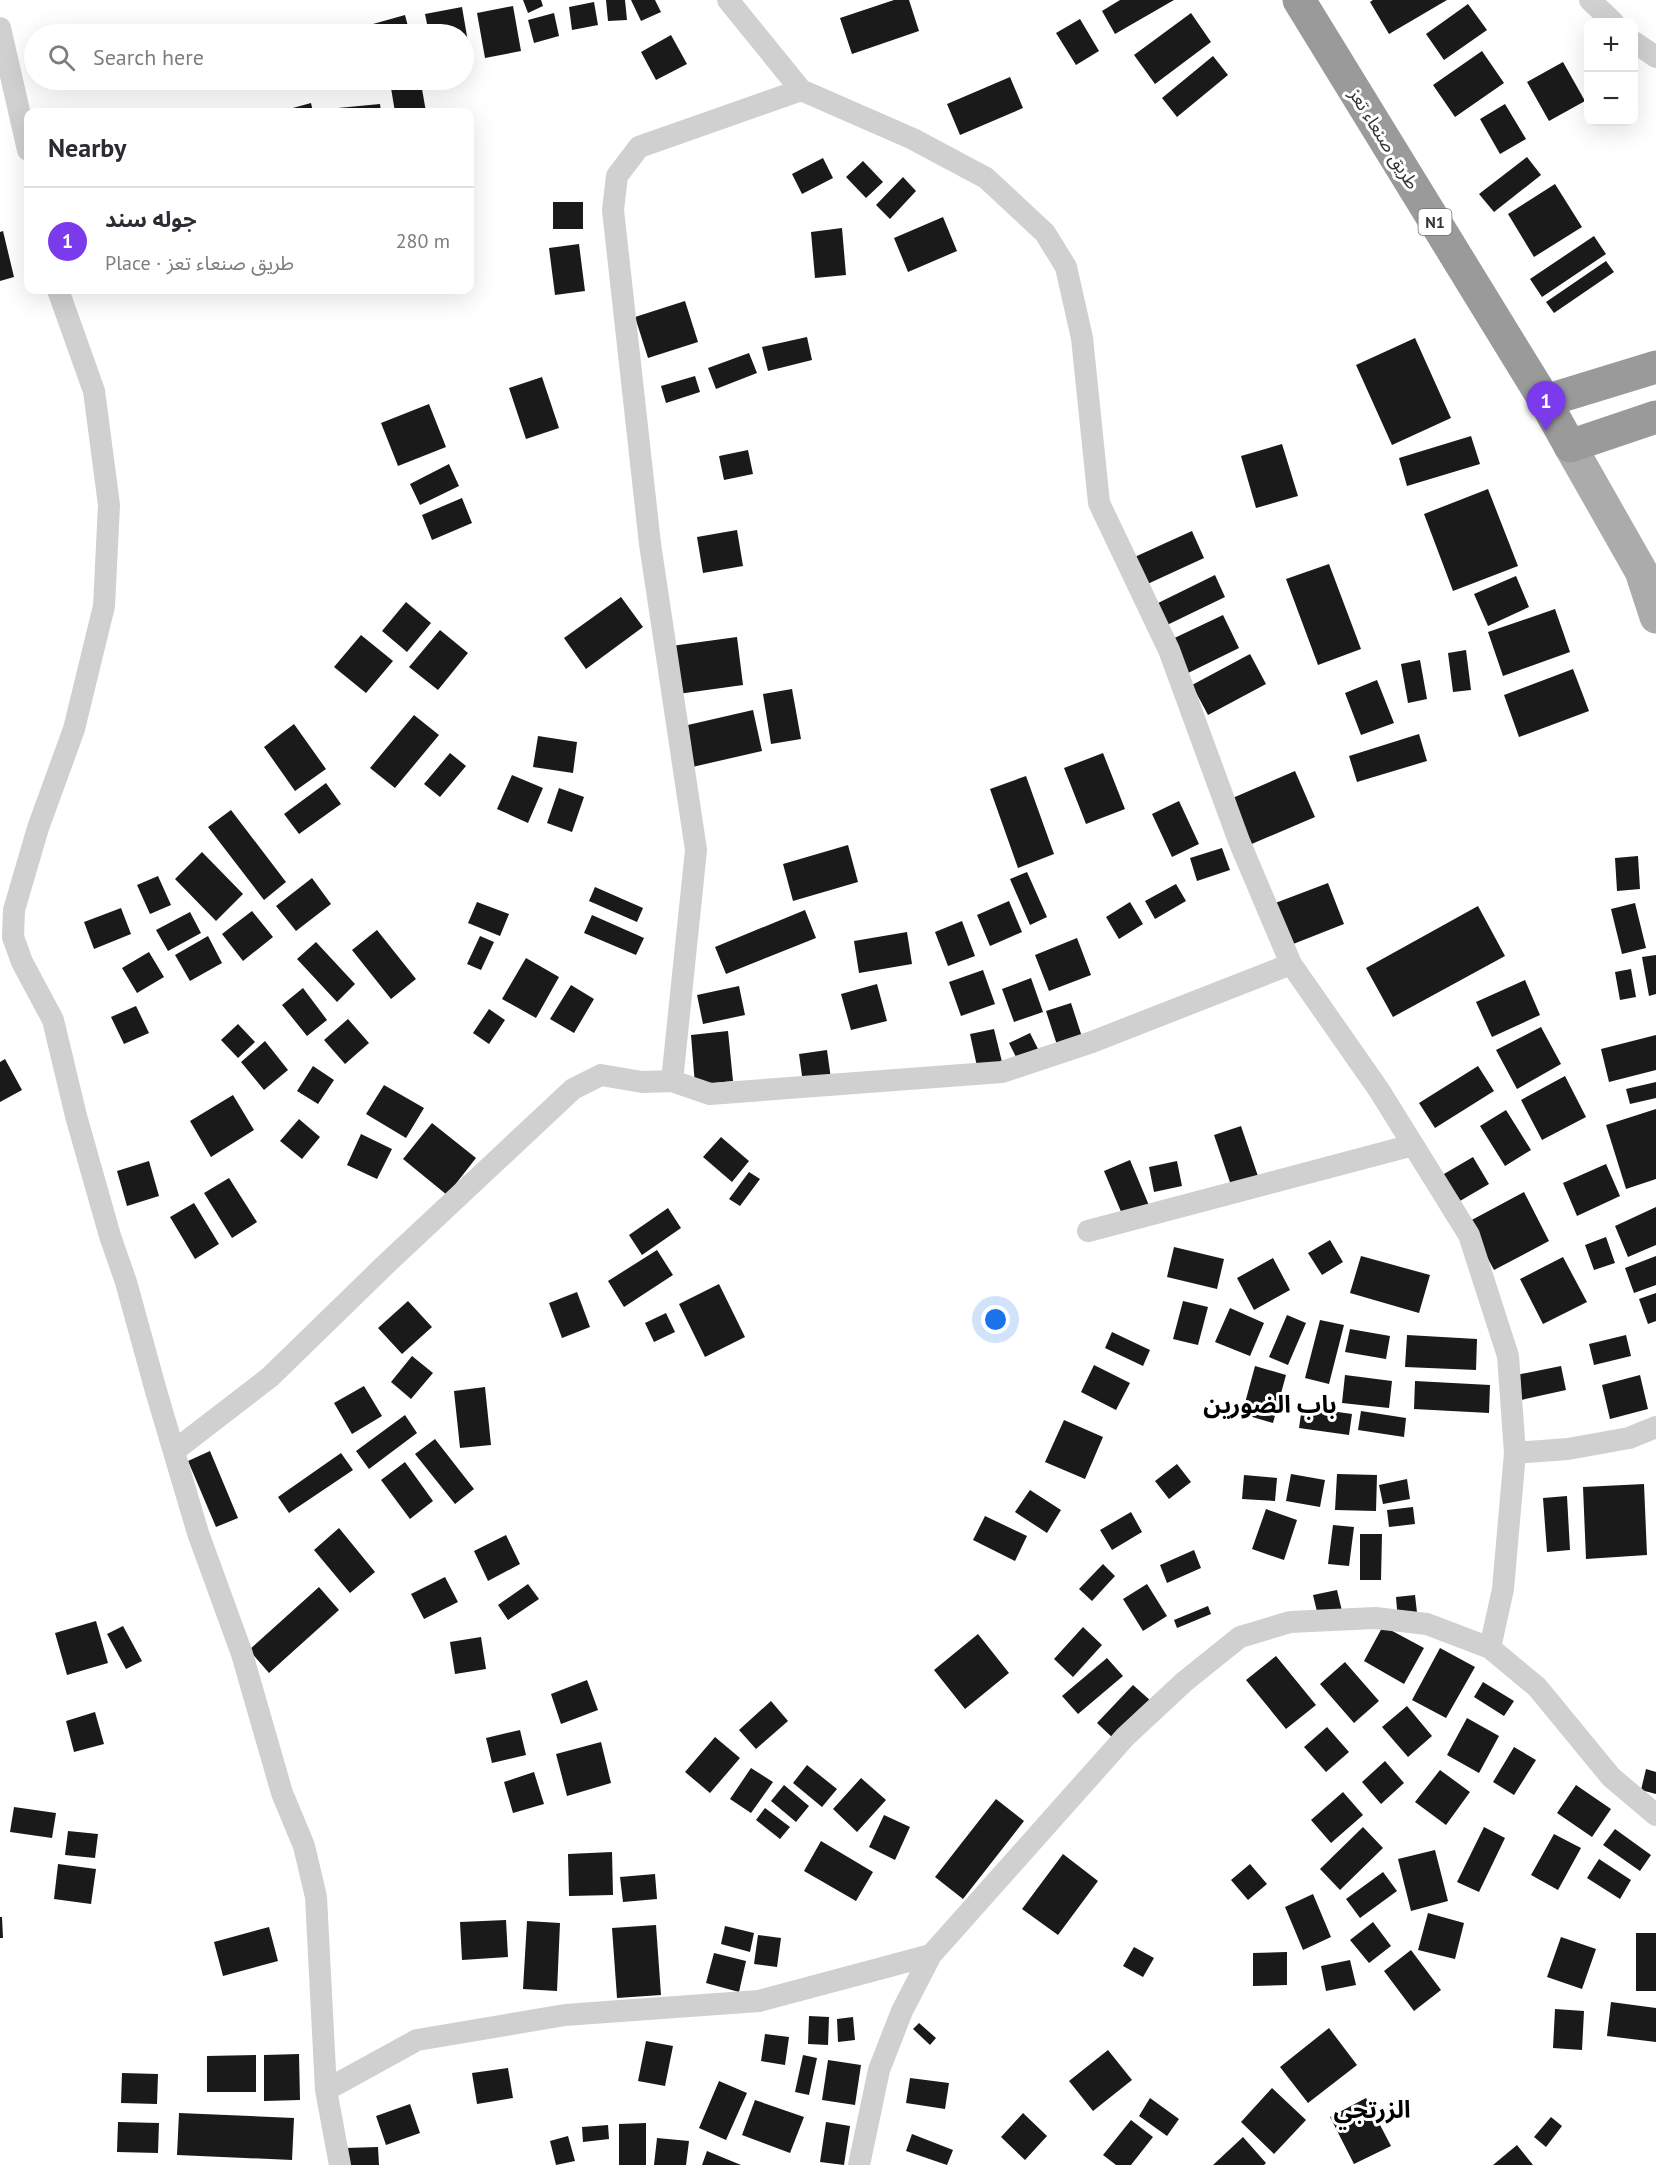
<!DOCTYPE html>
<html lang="en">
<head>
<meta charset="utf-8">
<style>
  body { margin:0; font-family:"PT Sans","Noto Sans Arabic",sans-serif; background:#f2f2f3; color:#2b2b33 }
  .controls { position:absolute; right:18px; top:18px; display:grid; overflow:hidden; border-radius:12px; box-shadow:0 6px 24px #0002 }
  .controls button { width:54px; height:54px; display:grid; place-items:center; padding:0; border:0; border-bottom:2px solid #e1e1e2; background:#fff; color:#2b2b33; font:30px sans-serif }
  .you { position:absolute; left:996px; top:1320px; width:21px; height:21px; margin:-15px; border:4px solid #fff; border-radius:50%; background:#1a73e8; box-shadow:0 0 0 9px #1a73e833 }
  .badge { display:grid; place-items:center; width:39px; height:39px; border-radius:50%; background:#7c3aed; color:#fff; font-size:20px; font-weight:700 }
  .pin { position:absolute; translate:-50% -50px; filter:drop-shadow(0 2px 3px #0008) }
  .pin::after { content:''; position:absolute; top:32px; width:21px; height:18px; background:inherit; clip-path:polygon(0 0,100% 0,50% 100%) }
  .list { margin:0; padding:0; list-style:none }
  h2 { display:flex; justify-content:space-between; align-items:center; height:78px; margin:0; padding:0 24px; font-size:26px }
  h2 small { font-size:20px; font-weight:400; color:#7c7c81 }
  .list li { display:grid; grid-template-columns:39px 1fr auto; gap:18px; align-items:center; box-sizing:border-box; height:108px; padding:0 24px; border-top:2px solid #e1e1e2 }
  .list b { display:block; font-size:22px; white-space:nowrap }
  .list p { margin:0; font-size:20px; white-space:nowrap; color:#7c7c81 }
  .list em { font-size:20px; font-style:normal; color:#7c7c81 }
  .icon { flex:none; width:33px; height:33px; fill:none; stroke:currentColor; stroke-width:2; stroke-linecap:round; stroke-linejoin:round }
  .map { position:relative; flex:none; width:1656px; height:2165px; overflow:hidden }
  .search { position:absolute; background:#fff; box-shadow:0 6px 24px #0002; left:24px; top:24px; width:450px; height:66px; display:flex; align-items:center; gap:15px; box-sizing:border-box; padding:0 21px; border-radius:33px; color:#7c7c81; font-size:22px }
  .panel { position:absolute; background:#fff; box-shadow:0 6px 24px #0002; left:24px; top:108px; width:450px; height:186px; border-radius:12px }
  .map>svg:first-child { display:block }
</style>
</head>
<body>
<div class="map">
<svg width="1656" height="2165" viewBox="0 0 1656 2165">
  <rect width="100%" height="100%" fill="#fff"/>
  <path fill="#1a1a1a" d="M523 0H541L543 6 528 13Z
    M606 0H625L627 20 608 21Z
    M631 0H655L661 12 641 21Z
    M894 0H909L919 31 852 54 840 18Z
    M1120 0H1174L1115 34 1102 11Z
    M1373 0H1447L1389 34 1370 2Z
    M594 2 598 25 572 30 569 7Z
    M1468 4 1487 30 1444 60 1426 34Z
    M513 6 521 51 485 58 477 13Z
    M462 7 469 48 464 49V34H429L425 14Z
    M554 13 559 36 534 43 528 20Z
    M1191 13 1211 42 1155 84 1134 55Z
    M405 15 410 34H376L373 24Z
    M1080 19 1099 51 1076 65 1056 33Z
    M671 35 687 64 656 80 641 52Z
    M1482 51 1504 83 1455 117 1433 85Z
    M1213 56 1228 75 1177 117 1162 98Z
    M1563 62 1585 101 1549 121 1527 82Z
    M1010 77 1023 108 960 135 947 104Z
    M421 83 426 112H395L391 88Z
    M311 103 313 112H278Z
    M380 104 381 112H339L338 108Z
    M1505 104 1526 139 1500 154 1480 119Z
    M1527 157 1541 175 1494 212 1479 194Z
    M823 158 833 178 802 194 792 174Z
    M863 161 883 182 866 198 846 177Z
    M903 177 916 191 890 219 876 205Z
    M1555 184 1582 227 1534 257 1508 214Z
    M553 202H583V229H553Z
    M943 217 957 251 908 272 894 238Z
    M842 228 846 275 815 278 811 232Z
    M3 231 14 277 0 281V232Z
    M1594 236 1606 254 1542 297 1530 279Z
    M579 244 585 291 555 295 549 248Z
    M1606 261 1614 272 1554 313 1546 302Z
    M685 301 698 342 648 358 635 317Z
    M807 337 812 360 768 371 762 347Z
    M1415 338 1451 418 1392 445 1356 365Z
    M749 353 757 373 716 389 708 368Z
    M695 376 700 392 666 403 661 386Z
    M542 377 559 428 526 439 509 388Z
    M429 404 446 447 398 466 381 423Z
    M1471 436 1480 464 1407 486 1399 458Z
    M1282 444 1298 496 1256 508 1241 456Z
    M748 450 753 474 724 480 719 456Z
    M449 464 459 486 420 505 410 484Z
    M1488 489 1518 566 1453 591 1424 514Z
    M462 498 472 523 432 540 422 515Z
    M737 530 743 566 703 573 697 537Z
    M1192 531 1204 558 1141 587 1128 560Z
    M1329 564 1361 649 1318 665 1286 579Z
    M1215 575 1225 597 1165 626 1154 605Z
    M1516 576 1529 607 1488 626 1474 594Z
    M621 597 643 627 586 669 564 638Z
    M406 602 431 623 407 652 382 631Z
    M1555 609 1570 652 1503 676 1488 632Z
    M1223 615 1239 648 1182 676 1166 642Z
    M440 630 468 653 438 690 409 667Z
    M361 635 393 661 366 693 334 667Z
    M737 637 743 685 678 694 671 646Z
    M1466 650 1471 690 1453 692 1448 653Z
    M1250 654 1266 684 1208 715 1192 685Z
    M1420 660 1427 699 1408 703 1401 664Z
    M1573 669 1589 711 1519 737 1504 695Z
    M1377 680 1394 723 1361 735 1345 693Z
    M792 689 801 739 771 744 763 694Z
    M753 710 762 751 688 768 679 727Z
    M414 715 439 735 395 788 370 768Z
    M294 724 326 769 295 791 264 747Z
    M1419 734 1427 761 1357 782 1349 756Z
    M538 736 577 742 573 773 533 767Z
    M450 753 466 766 440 797 424 784Z
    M1103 753 1125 809 1086 824 1064 768Z
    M1295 771 1315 817 1247 846 1228 800Z
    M512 775 543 788 528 823 497 809Z
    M1026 776 1054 854 1018 868 990 789Z
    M326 783 341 804 299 834 284 814Z
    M559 788 584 797 572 832 547 823Z
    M1179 801 1199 844 1172 857 1152 814Z
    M231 810 286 882 264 900 208 827Z
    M848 845 858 882 793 901 783 864Z
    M1222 848 1230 870 1197 881 1190 858Z
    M202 852 243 894 216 921 175 879Z
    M1638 856 1640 889 1617 891 1615 858Z
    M1027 872 1047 917 1030 925 1010 879Z
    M158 876 171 905 150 914 137 885Z
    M312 878 331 904 296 931 276 906Z
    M1328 883 1344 924 1278 950 1262 908Z
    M1176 884 1186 901 1155 919 1145 901Z
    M595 887 643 908 637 922 589 901Z
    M1009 901 1022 932 990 946 977 915Z
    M477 902 509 914 500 936 468 923Z
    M1130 902 1143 924 1119 939 1106 917Z
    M1635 903 1646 948 1622 954 1611 909Z
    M1478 906 1505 956 1393 1017 1366 968Z
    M121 908 131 934 94 949 84 922Z
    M805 910 816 938 726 974 715 947Z
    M252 911 273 937 243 961 222 934Z
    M190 912 201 933 168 951 156 930Z
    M592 915 644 938 636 955 584 933Z
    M962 921 975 956 948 966 935 932Z
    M377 930 416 979 391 999 352 950Z
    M907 932 912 964 859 973 854 941Z
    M208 936 222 963 190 981 175 955Z
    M480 936 494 942 481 970 467 964Z
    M1077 938 1091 975 1049 991 1035 955Z
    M316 942 355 984 337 1002 297 959Z
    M149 952 164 977 137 993 122 968Z
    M1656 955V994L1649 996 1642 957Z
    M526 958 559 977 536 1018 502 999Z
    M1631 969 1636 997 1620 1000 1615 972Z
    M983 970 995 1004 961 1016 949 982Z
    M1031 978 1043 1012 1014 1022 1002 989Z
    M1525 980 1540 1015 1492 1037 1476 1002Z
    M877 984 887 1021 851 1030 841 994Z
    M571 985 594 999 574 1033 550 1019Z
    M739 986 745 1015 703 1024 697 995Z
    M303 988 327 1020 307 1036 282 1005Z
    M1071 1003 1083 1040 1058 1048 1046 1011Z
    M136 1006 149 1033 124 1044 111 1017Z
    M489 1009 505 1020 489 1044 473 1033Z
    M348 1019 369 1043 345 1064 324 1040Z
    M238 1024 255 1042 238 1058 221 1040Z
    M1541 1027 1561 1064 1517 1089 1496 1050Z
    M994 1029 1003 1066 978 1071 970 1034Z
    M728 1031 733 1081 695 1085 691 1035Z
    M1030 1033 1039 1051 1018 1061 1009 1043Z
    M1656 1035V1070L1609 1082 1601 1049Z
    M265 1041 288 1070 264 1090 241 1062Z
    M827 1050 831 1079 803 1083 799 1054Z
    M5 1059 22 1090 0 1102V1062Z
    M313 1066 334 1080 318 1104 297 1091Z
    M1478 1066 1494 1091 1435 1128 1419 1103Z
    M1565 1076 1586 1117 1542 1140 1521 1100Z
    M1656 1082V1098L1630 1104 1626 1089Z
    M384 1085 424 1108 406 1138 366 1114Z
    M233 1095 254 1130 211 1157 190 1121Z
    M1656 1109V1179L1626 1189 1606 1125Z
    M1506 1110 1531 1150 1505 1166 1480 1126Z
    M299 1119 320 1137 302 1159 280 1141Z
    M432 1123 476 1158 447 1195 403 1159Z
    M1241 1126 1263 1191 1236 1200 1214 1135Z
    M361 1134 392 1149 377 1179 347 1165Z
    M721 1137 749 1161 732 1182 703 1157Z
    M1473 1157 1489 1184 1448 1208 1432 1181Z
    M1130 1160 1153 1215 1127 1226 1104 1171Z
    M149 1161 159 1196 127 1206 117 1171Z
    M1177 1161 1182 1186 1154 1192 1149 1167Z
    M1606 1164 1620 1196 1577 1216 1563 1183Z
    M749 1172 760 1179 740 1206 729 1199Z
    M229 1178 257 1222 232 1238 204 1193Z
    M1524 1192 1549 1241 1494 1270 1468 1222Z
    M194 1203 219 1244 195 1259 170 1217Z
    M1656 1207V1245L1628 1257 1615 1226Z
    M668 1208 681 1228 642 1255 629 1235Z
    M1606 1237 1615 1263 1594 1270 1585 1245Z
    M1330 1240 1343 1262 1322 1275 1308 1253Z
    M1174 1247 1224 1259 1217 1289 1167 1277Z
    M657 1250 673 1275 624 1307 608 1281Z
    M1361 1256 1430 1275 1419 1313 1350 1293Z
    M1656 1256V1285L1634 1293 1625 1268Z
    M1563 1257 1587 1302 1543 1324 1520 1279Z
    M1273 1258 1290 1290 1254 1310 1237 1278Z
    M719 1284 745 1337 705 1357 679 1304Z
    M577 1292 590 1327 562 1338 549 1303Z
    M1656 1293V1321L1648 1324 1639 1299Z
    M408 1301 432 1327 402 1354 378 1328Z
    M1183 1301 1208 1307 1198 1345 1173 1339Z
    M1230 1308 1264 1323 1250 1356 1215 1342Z
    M666 1313 675 1332 654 1342 645 1323Z
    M1287 1315 1306 1323 1288 1365 1269 1357Z
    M1320 1320 1344 1325 1329 1384 1305 1378Z
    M1350 1329 1390 1336 1386 1359 1345 1352Z
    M1112 1332 1150 1350 1143 1366 1105 1348Z
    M1407 1335 1477 1339 1476 1370 1405 1367Z
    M1626 1335 1631 1356 1594 1365 1589 1344Z
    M412 1356 433 1373 411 1399 391 1382Z
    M1094 1365 1130 1383 1116 1410 1081 1392Z
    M1255 1366 1286 1375 1273 1423 1242 1414Z
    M1561 1366 1566 1390 1521 1400 1516 1375Z
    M1345 1375 1392 1381 1389 1408 1342 1403Z
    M1640 1375 1648 1409 1610 1419 1602 1385Z
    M1415 1381 1490 1385 1489 1413 1414 1409Z
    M364 1386 382 1416 352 1434 334 1403Z
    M485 1387 491 1445 460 1448 454 1391Z
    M1302 1407 1352 1414 1349 1435 1299 1428Z
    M1361 1411 1406 1418 1404 1437 1358 1430Z
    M405 1415 417 1433 369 1469 356 1451Z
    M1064 1420 1103 1437 1085 1479 1045 1462Z
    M435 1439 474 1489 455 1504 415 1454Z
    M210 1451 238 1518 216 1527 188 1461Z
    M341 1453 353 1470 289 1513 278 1497Z
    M405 1462 433 1501 410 1519 381 1480Z
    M1177 1464 1191 1482 1169 1499 1155 1481Z
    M1291 1474 1325 1480 1320 1507 1286 1501Z
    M1337 1474 1377 1475 1376 1511 1335 1510Z
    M1244 1475 1277 1478 1275 1501 1242 1499Z
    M1407 1479 1410 1499 1383 1504 1379 1485Z
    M1644 1484 1647 1555 1586 1559 1583 1487Z
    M1030 1490 1061 1510 1047 1533 1015 1512Z
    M1567 1496 1570 1550 1547 1552 1543 1498Z
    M1413 1507 1415 1524 1389 1527 1387 1510Z
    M1266 1509 1297 1520 1284 1560 1252 1549Z
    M1131 1512 1142 1532 1112 1550 1100 1530Z
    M985 1516 1027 1536 1015 1561 973 1540Z
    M1333 1525 1354 1527 1349 1566 1328 1564Z
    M339 1528 375 1572 350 1593 314 1550Z
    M1360 1534H1382L1381 1580H1360Z
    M506 1535 520 1564 488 1581 474 1551Z
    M1194 1550 1201 1568 1167 1583 1160 1565Z
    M1103 1564 1115 1576 1092 1601 1079 1589Z
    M445 1577 458 1602 424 1619 411 1594Z
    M528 1584 539 1599 508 1620 498 1605Z
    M1147 1584 1167 1616 1143 1631 1123 1599Z
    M319 1587 339 1610 269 1673 249 1650Z
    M1337 1590 1342 1611 1318 1616 1313 1595Z
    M1415 1595 1418 1621 1398 1622 1396 1597Z
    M1208 1606 1211 1614 1177 1628 1174 1620Z
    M96 1621 108 1663 67 1675 55 1633Z
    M123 1626 142 1661 126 1669 107 1634Z
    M1383 1626 1424 1648 1404 1684 1364 1661Z
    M1083 1627 1102 1645 1073 1677 1054 1659Z
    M978 1634 1009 1673 965 1709 934 1670Z
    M481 1637 486 1669 455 1674 450 1642Z
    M1440 1648 1475 1667 1446 1718 1412 1700Z
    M1276 1656 1316 1705 1286 1729 1246 1680Z
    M1107 1658 1123 1676 1078 1714 1062 1696Z
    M1345 1662 1379 1701 1354 1723 1320 1684Z
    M587 1680 598 1710 561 1724 551 1694Z
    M1483 1682 1514 1701 1504 1716 1474 1697Z
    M1133 1685 1151 1701 1115 1740 1097 1723Z
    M771 1701 788 1721 756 1749 739 1730Z
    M1407 1706 1432 1736 1408 1757 1382 1727Z
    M95 1712 104 1744 74 1752 66 1721Z
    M1467 1718 1499 1736 1479 1773 1447 1755Z
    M1327 1727 1349 1752 1326 1772 1304 1747Z
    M520 1730 526 1755 492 1763 486 1738Z
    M715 1737 740 1758 710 1793 685 1772Z
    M601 1742 611 1783 567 1796 556 1754Z
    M1514 1747 1536 1760 1514 1795 1493 1782Z
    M1385 1761 1404 1783 1381 1804 1362 1782Z
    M807 1765 837 1789 822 1807 793 1783Z
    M751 1768 773 1782 751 1813 730 1799Z
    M1646 1769 1656 1772V1794L1641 1790Z
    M1440 1770 1470 1792 1446 1825 1415 1802Z
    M534 1772 544 1804 513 1813 504 1782Z
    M861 1778 886 1800 857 1832 833 1809Z
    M784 1785 809 1806 796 1822 771 1801Z
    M1576 1785 1611 1809 1592 1837 1557 1813Z
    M1343 1792 1363 1815 1331 1843 1311 1820Z
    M996 1799 1024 1821 963 1899 935 1877Z
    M14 1807 56 1813 52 1838 10 1832Z
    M765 1808 790 1827 780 1839 756 1820Z
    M884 1815 910 1827 895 1860 869 1847Z
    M1363 1827 1383 1848 1340 1890 1320 1869Z
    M1484 1827 1505 1838 1479 1892 1457 1882Z
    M1615 1829 1651 1855 1640 1871 1603 1845Z
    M68 1831 98 1834 95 1858 65 1855Z
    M1554 1834 1581 1848 1558 1890 1531 1875Z
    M821 1841 873 1872 856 1901 804 1871Z
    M1435 1850 1448 1901 1411 1911 1398 1859Z
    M612 1852 613 1895 569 1896 568 1854Z
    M1063 1854 1098 1881 1058 1935 1022 1909Z
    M1599 1859 1631 1880 1620 1899 1587 1878Z
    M58 1864 96 1869 91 1904 54 1899Z
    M1250 1864 1267 1884 1248 1900 1231 1880Z
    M1383 1872 1397 1891 1360 1918 1346 1899Z
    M655 1874 657 1899 623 1902 620 1877Z
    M1313 1894 1331 1937 1303 1950 1285 1907Z
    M1428 1913 1464 1923 1455 1959 1418 1950Z
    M0 1917H2L3 1938H0Z
    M506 1920 508 1957 462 1960 460 1922Z
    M527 1921 560 1923 557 1991 523 1989Z
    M1373 1922 1391 1946 1369 1963 1350 1940Z
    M656 1925 661 1995 617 1998 612 1928Z
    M725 1926 754 1933 750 1952 721 1944Z
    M269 1927 278 1961 223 1976 214 1942Z
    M1636 1933H1656V1991H1636Z
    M758 1935 781 1938 777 1967 754 1964Z
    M1561 1937 1596 1949 1582 1989 1547 1977Z
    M1134 1947 1154 1958 1143 1977 1123 1966Z
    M1411 1950 1441 1990 1414 2011 1384 1971Z
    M1287 1952V1985L1253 1986V1953Z
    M714 1953 746 1961 739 1992 706 1983Z
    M1350 1960 1356 1985 1326 1991 1321 1966Z
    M1611 2002 1656 2008V2042L1607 2036Z
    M1555 2009 1584 2011 1582 2050 1553 2048Z
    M809 2016 829 2017 828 2045 808 2044Z
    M853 2017 855 2040 838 2042 837 2019Z
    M919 2023 936 2038 930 2045 913 2029Z
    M1329 2028 1357 2065 1308 2103 1280 2067Z
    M765 2034 789 2037 785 2065 761 2061Z
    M646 2041 673 2046 665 2086 638 2081Z
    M1108 2050 1132 2080 1093 2111 1069 2081Z
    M299 2054 300 2100 264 2101V2055Z
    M256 2055V2092H207V2056Z
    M803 2055 817 2058 809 2095 795 2092Z
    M828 2060 861 2065 855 2105 822 2100Z
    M508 2068 513 2098 477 2104 472 2073Z
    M122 2073 158 2074 157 2104 121 2103Z
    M910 2078 949 2083 945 2109 906 2103Z
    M719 2081 747 2093 726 2140 699 2128Z
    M1272 2088 1306 2120 1274 2154 1241 2122Z
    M1150 2098 1179 2119 1167 2136 1139 2116Z
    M1366 2098 1391 2146 1354 2164 1330 2117Z
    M755 2100 804 2117 790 2153 742 2135Z
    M410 2104 420 2133 386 2145 376 2116Z
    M179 2113 294 2118 292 2160 177 2155Z
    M1023 2113 1047 2136 1025 2160 1001 2137Z
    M1551 2117 1562 2126 1546 2147 1534 2137Z
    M1131 2120 1153 2137 1131 2165H1116L1103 2155Z
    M118 2122 159 2123 158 2153 117 2152Z
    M826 2122 850 2126 844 2165 820 2162Z
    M646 2123V2165H619V2124Z
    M608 2125 609 2139 583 2142 582 2127Z
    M912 2134 953 2150 947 2165 906 2151Z
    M568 2136 575 2161 556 2165 550 2141Z
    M1243 2137 1266 2163 1264 2165H1213Z
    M657 2138 689 2141 686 2165H654Z
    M1517 2145 1533 2165H1493Z
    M378 2147 379 2165H346L345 2148Z
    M707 2151 741 2165H702Z"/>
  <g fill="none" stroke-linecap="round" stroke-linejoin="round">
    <path stroke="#d0d0d0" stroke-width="22" d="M728 0 801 90 913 139 986 178 1045 233 1066 267 1082 338 1099 503 1169 650 1239 841 1291 964 1379 1090 1469 1235 1508 1356 1515 1453 1503 1589 1490 1648
      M1590 0 1613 22
      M0 28 28 150
      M1634 42 1656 57
      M58 290 94 391 109 505 104 606 74 729 38 828 14 910 13 937 22 962 53 1020 76 1116 110 1236 126 1282 156 1391 198 1533 242 1654 282 1793 304 1846 316 1897 326 2090 340 2165
      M672 1081 696 850 650 544 613 210 617 176 639 147 801 90
      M1088 1231 1413 1145
      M174 1451 270 1377 384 1266 573 1089 601 1075 642 1082 672 1081 710 1094 1002 1072 1092 1042 1291 964
      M1515 1453 1568 1449 1629 1438 1656 1427
      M326 2090 417 2040 565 2015 759 2001 931 1955
      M859 2165 879 2070 902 2011 931 1955 1125 1737 1184 1682 1240 1637 1290 1622 1375 1618 1427 1624 1490 1648 1537 1687 1611 1777 1656 1815"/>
    <path stroke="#ababab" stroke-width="33" d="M1570 446 1641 571 1656 617"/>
    <path stroke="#9a9a9a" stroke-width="33" d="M1299 0 1545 401 1570 446 1656 417
      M1545 401 1656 367"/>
  </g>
  <g text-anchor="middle" stroke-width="6" stroke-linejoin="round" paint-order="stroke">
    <rect fill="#fff" stroke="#707070" stroke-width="1.5" x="1418.5" y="209" width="33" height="26" rx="4.5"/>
    <g font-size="16" font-weight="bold" fill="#333">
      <text x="1435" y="228">N1</text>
    </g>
    <g font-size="18" fill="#333" stroke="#fff">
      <text transform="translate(1384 139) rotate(58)" y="6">طريق صنعاء تعز</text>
    </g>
    <g font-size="24" font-weight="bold" fill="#000" stroke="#fff">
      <text x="1270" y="1413">باب الضورين</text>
      <text x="1372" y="2118">الزرتجي</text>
    </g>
  </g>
</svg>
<div class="controls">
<button>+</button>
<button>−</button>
</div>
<div class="you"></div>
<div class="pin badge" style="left:1546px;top:431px">1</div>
<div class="search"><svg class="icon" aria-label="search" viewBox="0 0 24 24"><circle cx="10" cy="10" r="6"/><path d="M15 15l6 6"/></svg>Search here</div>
<section class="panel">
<h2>Nearby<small></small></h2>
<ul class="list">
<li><span class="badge">1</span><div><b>جوله سند</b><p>Place · طريق صنعاء تعز</p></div><em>280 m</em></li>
</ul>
</section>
</div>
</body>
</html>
